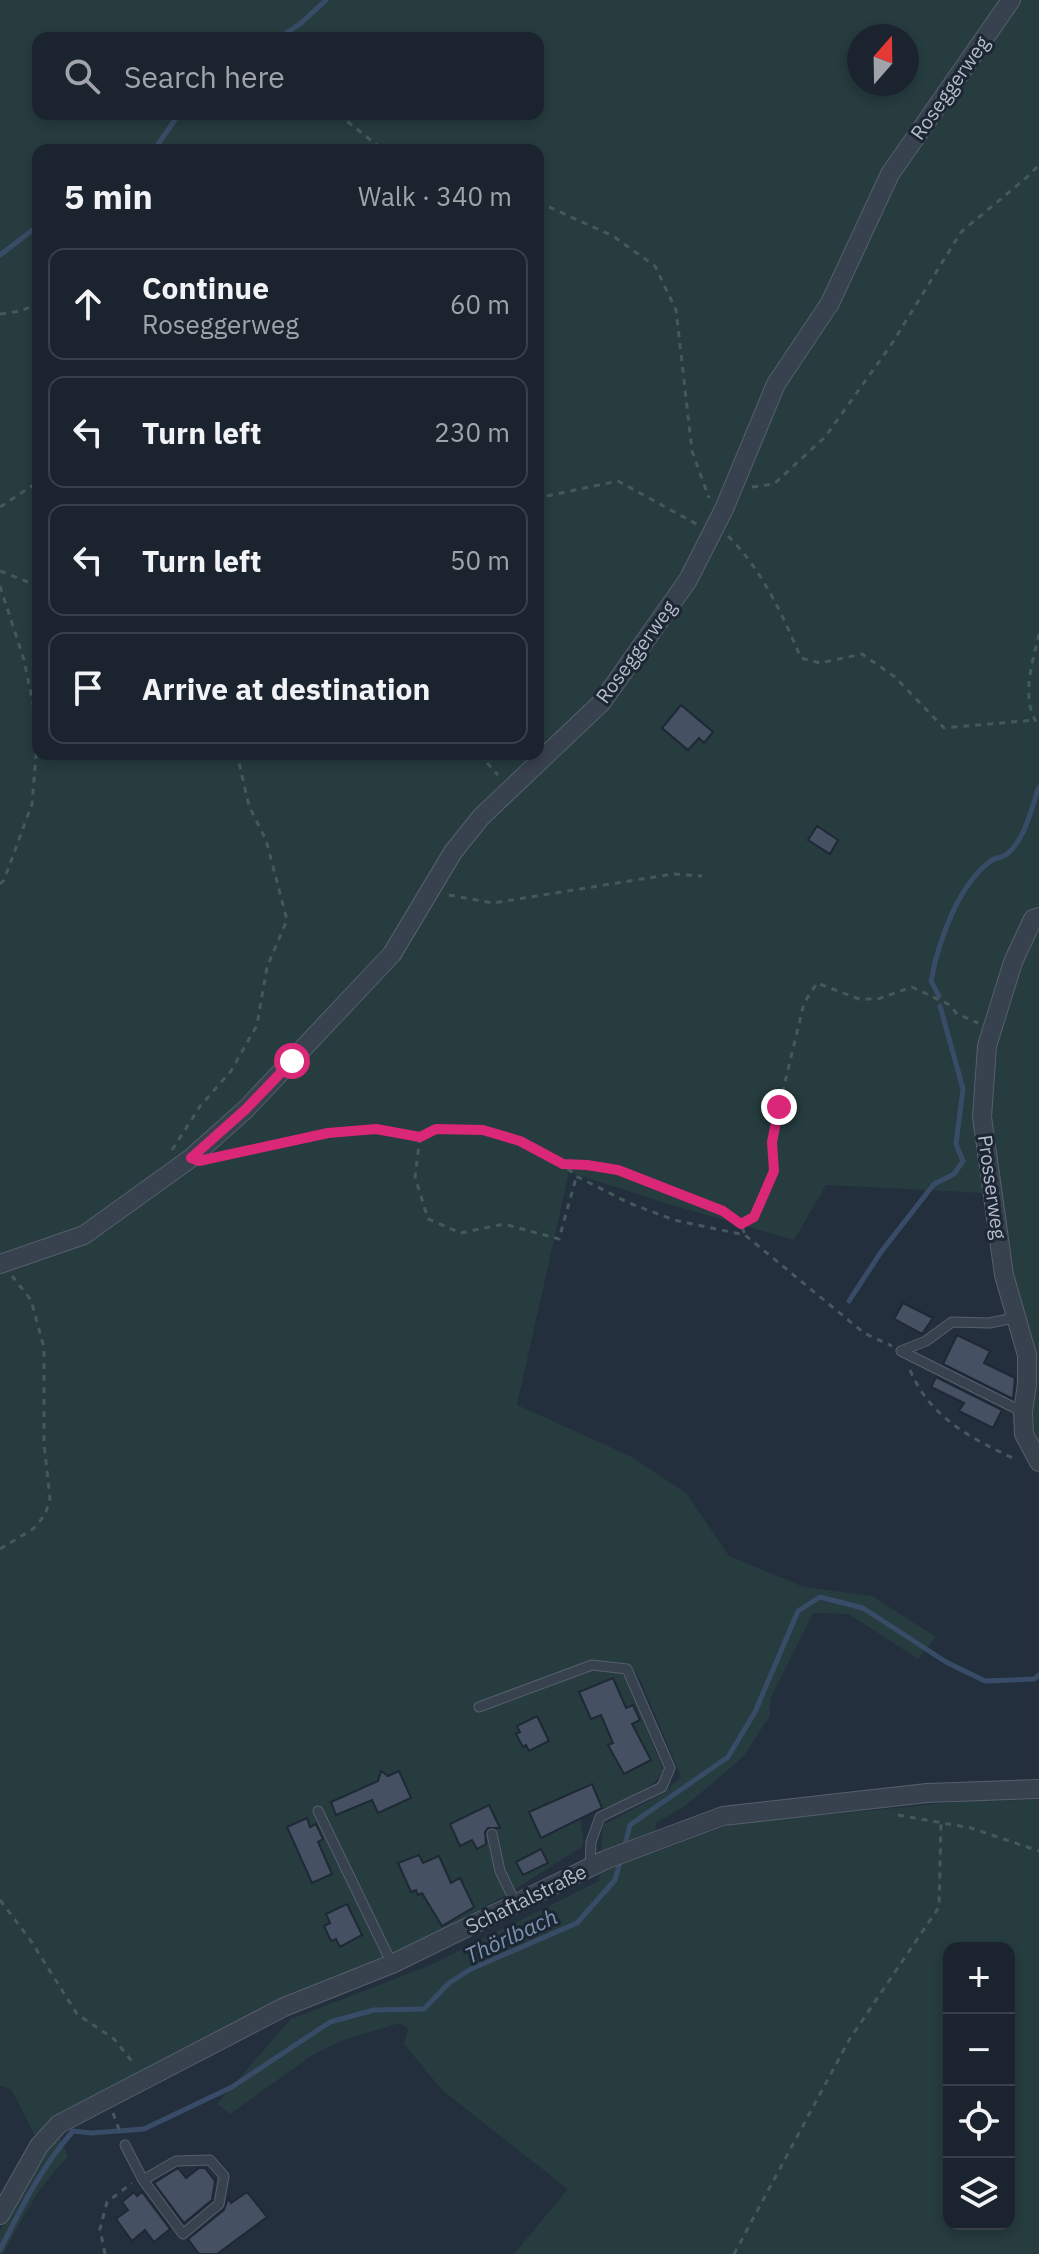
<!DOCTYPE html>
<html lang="en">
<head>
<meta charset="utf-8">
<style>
  body { margin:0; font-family:"IBM Plex Sans",sans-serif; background:#242b36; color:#f1f3f6 }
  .controls { position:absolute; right:24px; bottom:24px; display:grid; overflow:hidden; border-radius:16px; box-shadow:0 4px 12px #0003 }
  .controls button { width:72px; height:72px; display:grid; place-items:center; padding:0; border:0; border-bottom:2px solid #39404a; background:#1b232e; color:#f1f3f6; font:40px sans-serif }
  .compass { position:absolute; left:847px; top:24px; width:72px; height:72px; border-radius:50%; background:#1b232e; box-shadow:0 4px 12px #0003; rotate:20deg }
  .stop { position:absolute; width:24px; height:24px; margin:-18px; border:6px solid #db2777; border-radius:50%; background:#fff }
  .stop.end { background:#db2777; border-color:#fff; box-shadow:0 2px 8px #0008 }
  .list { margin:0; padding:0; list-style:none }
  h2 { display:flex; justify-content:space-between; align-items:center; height:104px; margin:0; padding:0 32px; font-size:34px }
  h2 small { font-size:26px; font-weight:400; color:#a0a4aa }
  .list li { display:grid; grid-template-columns:52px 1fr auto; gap:24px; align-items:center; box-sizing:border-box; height:112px; margin:0 16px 16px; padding:0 16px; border:2px solid #39404a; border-radius:16px }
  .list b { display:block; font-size:30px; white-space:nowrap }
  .list p { margin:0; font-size:26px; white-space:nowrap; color:#a0a4aa }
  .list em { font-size:26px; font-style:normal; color:#a0a4aa }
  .icon { flex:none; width:44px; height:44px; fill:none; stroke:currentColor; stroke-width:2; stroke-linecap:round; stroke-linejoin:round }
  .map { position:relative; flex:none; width:1039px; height:2254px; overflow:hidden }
  .search { position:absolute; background:#1b232e; box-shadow:0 4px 12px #0003; left:32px; top:32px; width:512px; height:88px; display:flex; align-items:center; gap:20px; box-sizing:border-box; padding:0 28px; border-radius:16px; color:#a0a4aa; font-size:30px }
  .panel { position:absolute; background:#1b232e; box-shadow:0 4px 12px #0003; left:32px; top:144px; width:512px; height:616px; border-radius:16px }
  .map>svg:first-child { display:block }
</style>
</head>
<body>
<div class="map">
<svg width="1039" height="2254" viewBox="0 0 1039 2254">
  <rect width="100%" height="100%" fill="#242f3e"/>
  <path fill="#263c3f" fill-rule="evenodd" d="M0 0H1039V1442L1034 1429V1385L984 1193 826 1185 794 1240 665 1203 569 1172 517 1405 630 1456 687 1494 729 1556 804 1587 872 1596 936 1637 918 1659 849 1614 813 1613 770 1699V1716L743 1757 685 1806 656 1823 654 1853 732 1824 966 1801 1039 1800V2254H514L568 2189 443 2091 404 2044 408 2029 400 2023 343 2040 314 2054 230 2114 217 2104 291 2019 426 1967 599 1881 603 1825 662 1794 681 1777 641 1681 630 1664 617 1668 627 1679 663 1770C656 1792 602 1809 581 1817 581 1828 584 1835 583 1846L508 1894 396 1954 238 2020 53 2119 68 2157C40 2183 21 2221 3 2254H0V2230L48 2147 34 2134 11 2089 0 2086ZM859 36H907V84H859ZM38 38H538V114H38ZM38 150H538V754H38ZM949 1948H1009V2224H949Z"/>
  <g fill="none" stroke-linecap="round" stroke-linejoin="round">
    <path stroke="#394c67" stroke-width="5" d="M279 38 300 24 326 0
      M154 150 179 114
      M0 255 38 226
      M939 996 931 981C938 943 958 884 991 861 995 857 1003 858 1007 854 1026 838 1031 809 1039 787
      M849 1301 881 1252 934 1184 954 1174 963 1161 956 1144 963 1089 940 1006
      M624 1849 630 1825 728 1757 755 1712 798 1611 820 1597 863 1608 946 1662 985 1681 1034 1679 1039 1675
      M0 2250C21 2208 42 2166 73 2131L91 2133 144 2129 232 2087 330 2022 374 2010 424 2009 449 1983 471 1969 577 1923 615 1880 621 1859"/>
  </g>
  <path fill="#455162" stroke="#1f2835" stroke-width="2" d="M681 705 713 732 704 743 699 738 688 750 662 728Z
    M817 826 838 840 830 854 808 840Z
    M903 1303 933 1318 922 1334 894 1319Z
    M957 1335 990 1351 984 1363 1015 1378 1013 1399 943 1364Z
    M936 1377 1002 1410 993 1428 959 1411 964 1403 931 1387Z
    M613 1678 626 1708 633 1705 640 1720 632 1724 651 1760 624 1774 608 1745 613 1743 601 1715 591 1719 579 1692Z
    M537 1716 549 1741 529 1751 526 1745 523 1747 516 1734 520 1732 517 1726Z
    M381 1771 388 1776 399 1771 411 1798 378 1813 372 1800 336 1815 331 1802 378 1781Z
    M592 1784 602 1808 541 1838 529 1812Z
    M489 1805 500 1828H488L485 1832 486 1844 477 1849 472 1840 460 1846 450 1824Z
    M307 1818 310 1827 316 1824 323 1839 318 1842 332 1874 312 1883 287 1827Z
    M541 1849 548 1863 523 1875 516 1862Z
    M419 1855 423 1863 439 1856 451 1883 460 1878 474 1907 442 1926 422 1893 418 1895 416 1890 411 1892 398 1863Z
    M347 1904 362 1935 340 1947 336 1939 331 1941 324 1926 330 1923 326 1914Z
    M178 2168 186 2178 199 2168H205L215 2181 212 2200 184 2223 154 2183Z
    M134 2192 137 2196 142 2192 170 2229 154 2242 145 2230 132 2241 116 2219 128 2210 122 2202Z
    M247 2192 267 2217 217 2254H199L188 2239 224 2210 228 2198 231 2203Z"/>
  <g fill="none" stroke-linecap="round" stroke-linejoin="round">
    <g stroke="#565f6c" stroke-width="11">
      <path id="service" d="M901 1351 1023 1412
        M901 1351 926 1341 952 1322 989 1323 1014 1318
        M479 1707 592 1665 627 1669 670 1768 662 1787 600 1817 591 1842 590 1868
        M318 1811 392 1964
        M492 1834 500 1871 516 1904
        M125 2145 143 2180 183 2234 219 2204 224 2176 210 2160 176 2161 143 2180"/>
    </g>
    <g stroke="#565f6c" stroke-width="20">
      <path id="minor" d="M1039 917 1033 919 1013 962 987 1046 982 1117 1004 1275 1027 1355V1384L1023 1412 1024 1434 1039 1462
        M0 1264 84 1235 191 1158 246 1109 392 954 453 852 481 817 602 702 688 580 724 509 776 384 830 303 890 174 1011 0
        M0 2215 39 2146 59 2124 284 2007 392 1964 605 1860 723 1816 927 1793 1039 1789"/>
    </g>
    <path stroke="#44595c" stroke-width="3" stroke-dasharray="6 6" stroke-linecap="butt" d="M338 114 383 150
      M538 202 613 236 655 266 676 310 692 451 709 498
      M0 314 21 311 38 303
      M752 487 774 484 825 437 891 345 961 232 1026 178 1039 165
      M538 504 547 496 618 481 698 525
      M0 507 38 482
      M728 536C763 571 782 614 801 658L820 663 862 654 895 677 944 728 1035 720
      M0 571 38 586
      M0 586 24 660 38 728
      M1039 634C1033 662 1019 700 1039 726
      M479 754 498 775
      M0 884 4 880 32 804 38 731
      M449 895 493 903 673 874 702 876
      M420 1137 415 1177 428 1219 461 1233 504 1224 559 1239 576 1178
      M172 1150 201 1105 231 1071 257 1025 267 967 287 920 266 840 249 806 237 754
      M222 1156 328 1133 376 1129 420 1137 436 1129 483 1130 520 1141 563 1164 576 1176 629 1203 674 1220 745 1235 864 1333 892 1346
      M565 1164 587 1165 618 1170 723 1211 741 1224 745 1235
      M741 1224 754 1217 774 1171 772 1142 779 1107 804 1003 817 983 859 999H878L912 987 950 1005 957 1014 978 1023
      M910 1370C930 1418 972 1439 1017 1460
      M0 1549 33 1529 45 1515 50 1499 44 1443V1348L31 1300 12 1276
      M898 1815 971 1828 1039 1851
      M0 1900 31 1941 77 2014 114 2039 135 2065
      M113 2113 120 2132
      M105 2254 100 2229 107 2202 132 2183
      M734 2254 849 2040 939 1907 941 1823"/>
    <use href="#service" stroke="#38414e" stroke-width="9"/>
    <use href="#minor" stroke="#38414e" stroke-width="18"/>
  </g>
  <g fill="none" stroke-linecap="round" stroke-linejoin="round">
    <path stroke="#db2777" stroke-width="10" d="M292 1061 246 1109 191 1158 199 1161 328 1133 376 1129 420 1137 436 1129 483 1130 520 1141 563 1164 587 1165 618 1170 723 1211 741 1224 754 1217 774 1171 772 1142 779 1107"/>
  </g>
  <g text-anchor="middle" stroke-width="6" stroke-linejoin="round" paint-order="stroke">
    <g font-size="20" fill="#b4bcc9" stroke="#1d2633">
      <text transform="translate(950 88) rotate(-55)" y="7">Roseggerweg</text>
      <text transform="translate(636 652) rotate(-54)" y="7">Roseggerweg</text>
      <text transform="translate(992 1187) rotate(82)" y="7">Prosserweg</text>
      <text transform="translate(526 1899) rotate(-26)" y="7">Schaftalstraße</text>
    </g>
    <g font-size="22" font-style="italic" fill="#7c92b1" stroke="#1d2633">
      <text transform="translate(511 1936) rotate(-25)" y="8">Thörlbach</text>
    </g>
  </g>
</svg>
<div class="controls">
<button>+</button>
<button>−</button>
<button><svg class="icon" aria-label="locate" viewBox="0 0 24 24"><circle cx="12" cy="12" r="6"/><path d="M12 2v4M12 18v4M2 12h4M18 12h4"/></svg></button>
<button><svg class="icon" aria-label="layers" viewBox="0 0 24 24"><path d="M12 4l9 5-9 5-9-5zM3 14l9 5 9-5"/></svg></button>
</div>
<svg class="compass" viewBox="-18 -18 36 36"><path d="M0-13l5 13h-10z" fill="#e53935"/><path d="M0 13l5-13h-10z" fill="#a0a4aa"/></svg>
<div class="stop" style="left:292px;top:1061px"></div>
<div class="stop end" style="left:779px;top:1107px"></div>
<div class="search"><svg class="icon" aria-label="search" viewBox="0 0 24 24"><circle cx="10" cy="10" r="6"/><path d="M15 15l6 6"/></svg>Search here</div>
<section class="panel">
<h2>5 min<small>Walk · 340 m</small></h2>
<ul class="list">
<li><svg class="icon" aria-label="ahead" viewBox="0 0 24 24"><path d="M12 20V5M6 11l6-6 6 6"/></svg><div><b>Continue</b><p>Roseggerweg</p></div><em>60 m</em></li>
<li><svg class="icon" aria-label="left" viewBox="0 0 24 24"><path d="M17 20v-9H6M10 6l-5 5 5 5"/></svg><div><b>Turn left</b></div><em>230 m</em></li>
<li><svg class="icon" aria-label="left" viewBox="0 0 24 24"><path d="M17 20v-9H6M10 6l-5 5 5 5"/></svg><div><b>Turn left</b></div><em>50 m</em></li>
<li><svg class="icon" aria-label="arrive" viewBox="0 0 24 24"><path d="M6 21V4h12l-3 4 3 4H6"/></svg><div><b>Arrive at destination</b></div></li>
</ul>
</section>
</div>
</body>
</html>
